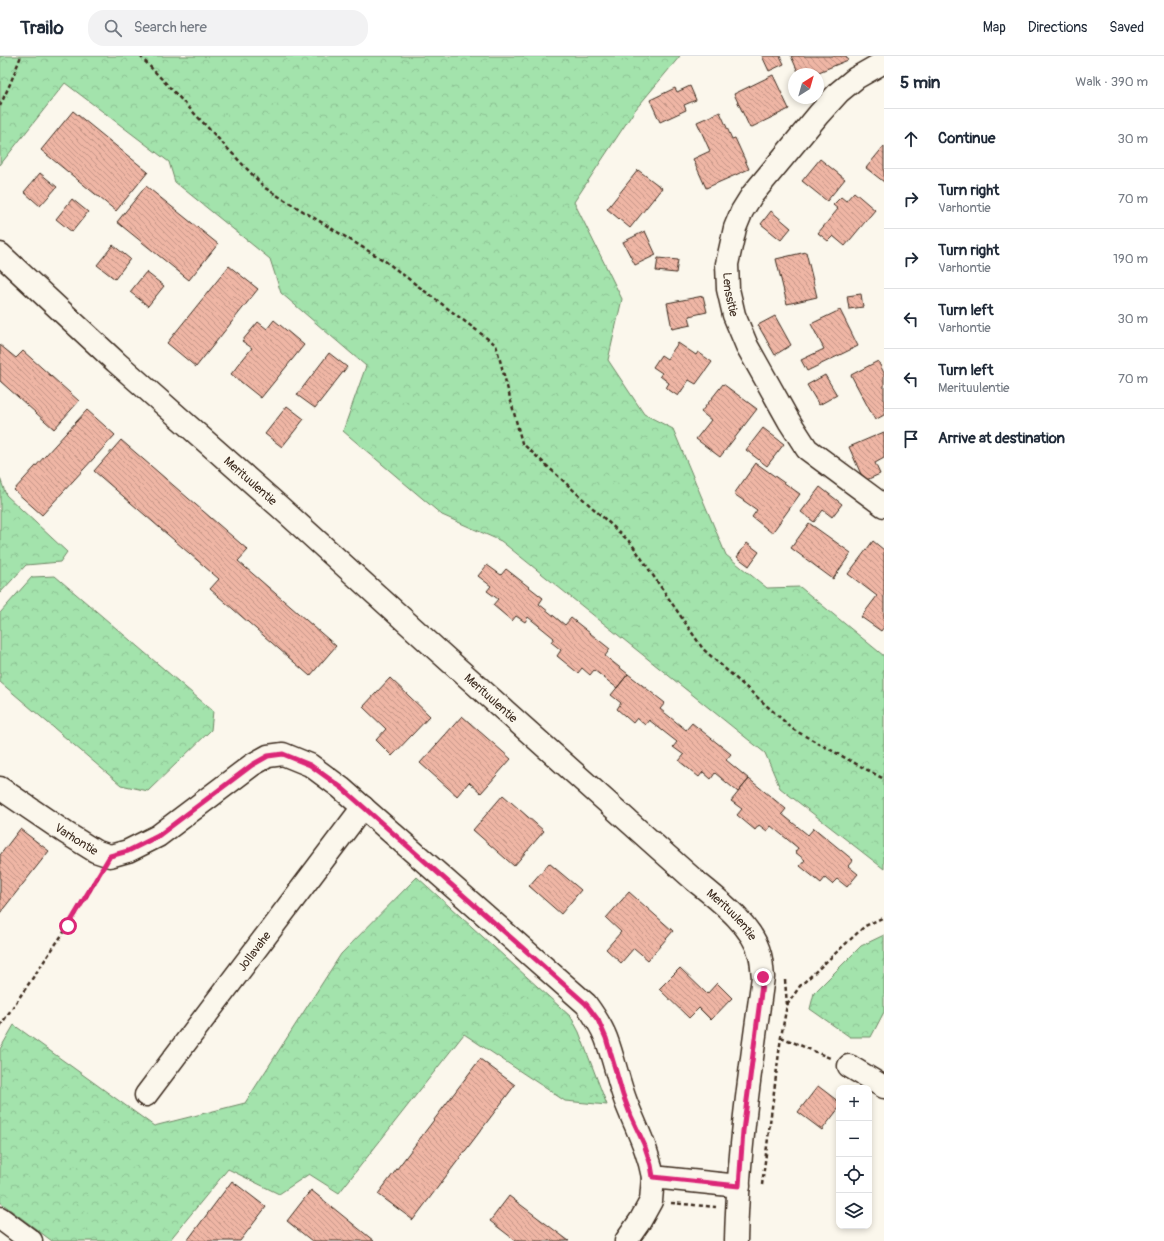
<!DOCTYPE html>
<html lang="en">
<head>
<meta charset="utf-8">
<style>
  body { margin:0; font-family:Pangolin,sans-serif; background:#f2f2f3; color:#1f2937 }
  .controls { position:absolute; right:12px; bottom:12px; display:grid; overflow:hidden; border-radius:8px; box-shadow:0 2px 6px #0003 }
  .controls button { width:36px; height:36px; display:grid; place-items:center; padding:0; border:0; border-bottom:1px solid #e0e1e3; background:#fff; color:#1f2937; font:20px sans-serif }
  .compass { position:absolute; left:788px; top:12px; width:36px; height:36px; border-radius:50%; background:#fff; box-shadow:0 2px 6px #0003; rotate:37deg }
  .stop { position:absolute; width:12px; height:12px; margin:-9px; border:3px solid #db2777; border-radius:50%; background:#fff }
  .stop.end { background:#db2777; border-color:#fff; box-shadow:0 1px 4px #0008 }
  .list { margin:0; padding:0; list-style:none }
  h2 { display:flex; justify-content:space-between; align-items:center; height:52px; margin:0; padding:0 16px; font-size:17px }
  h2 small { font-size:13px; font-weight:400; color:#747a83 }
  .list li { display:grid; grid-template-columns:26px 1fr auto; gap:12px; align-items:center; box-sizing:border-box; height:60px; padding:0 16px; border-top:1px solid #e0e1e3 }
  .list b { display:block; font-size:15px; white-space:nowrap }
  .list p { margin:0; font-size:13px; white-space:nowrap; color:#747a83 }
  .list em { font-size:13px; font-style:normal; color:#747a83 }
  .icon { flex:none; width:22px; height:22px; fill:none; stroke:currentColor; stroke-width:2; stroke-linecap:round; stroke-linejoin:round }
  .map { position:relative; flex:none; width:884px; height:1185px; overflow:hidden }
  header { display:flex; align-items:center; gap:24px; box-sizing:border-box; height:56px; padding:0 20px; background:#fff; border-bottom:1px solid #e0e1e3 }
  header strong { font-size:19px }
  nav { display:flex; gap:22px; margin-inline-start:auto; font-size:14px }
  .search { width:280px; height:36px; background:#f2f2f3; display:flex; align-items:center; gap:10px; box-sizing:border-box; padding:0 14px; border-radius:16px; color:#747a83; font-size:15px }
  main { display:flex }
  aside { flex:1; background:#fff }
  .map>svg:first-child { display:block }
</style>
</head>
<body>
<header>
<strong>Trailo</strong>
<div class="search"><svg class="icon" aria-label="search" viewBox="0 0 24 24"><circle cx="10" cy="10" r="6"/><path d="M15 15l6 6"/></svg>Search here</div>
<nav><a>Map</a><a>Directions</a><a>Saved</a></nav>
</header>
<main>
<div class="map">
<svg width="884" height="1185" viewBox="0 0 884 1185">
  <defs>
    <pattern id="forest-crowns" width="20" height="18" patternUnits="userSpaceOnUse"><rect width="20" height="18" fill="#a3e3ac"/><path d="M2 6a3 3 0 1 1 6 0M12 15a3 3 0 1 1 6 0" fill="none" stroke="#8dc394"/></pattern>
    <pattern id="building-back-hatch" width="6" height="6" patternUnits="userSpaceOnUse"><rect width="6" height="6" fill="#efb6a5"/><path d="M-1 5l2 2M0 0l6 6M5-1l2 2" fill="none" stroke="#c39486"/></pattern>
  </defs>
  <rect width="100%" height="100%" fill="#fbf7ec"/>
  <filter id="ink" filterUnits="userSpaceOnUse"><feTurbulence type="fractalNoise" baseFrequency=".025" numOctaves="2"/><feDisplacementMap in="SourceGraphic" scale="8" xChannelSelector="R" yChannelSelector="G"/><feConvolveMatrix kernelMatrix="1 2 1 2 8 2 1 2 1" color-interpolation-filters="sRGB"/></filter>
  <g filter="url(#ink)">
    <path fill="url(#forest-crowns)" stroke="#6f8665" d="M0 0H680L635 54 574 146 622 243 608 304 644 358 673 373 726 499 767 532 800 531 884 600V813L780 732 765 697 501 485 442 459 343 375 366 310 281 237 270 203 175 126 169 106 65 27 0 109Z
      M0 422 6 439 67 496 60 506 26 509 0 537Z
      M55 520 213 655 211 674 148 735 121 729 0 626V557L32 521Z
      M417 821 571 961 579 976 607 1049 565 1045 464 978 339 1137 309 1118 279 1138 228 1113 169 1185H52L0 1146V993L14 969 154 1070 245 1047 341 898Z
      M884 879V956L871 981H850L810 953 814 937 861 890Z"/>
    <path fill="url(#building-back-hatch)" stroke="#3b2a1e" d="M762 0H780L784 8 769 15Z
      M791 0H846L848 4 814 18H799Z
      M773 19 789 53 750 72 734 38Z
      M690 30 696 44 684 49 686 54 660 66 650 44 675 32 677 36Z
      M73 55 148 116 116 155 41 94Z
      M720 56 732 83 735 82 749 113 706 132 693 103 710 95 697 66Z
      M884 90V126L866 112Z
      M820 103 845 123 827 145 802 125Z
      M638 114 662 132 630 172 607 153Z
      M40 117 57 131 40 150 24 136Z
      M146 130 218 188 189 224 117 166Z
      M854 136 875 154 845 190 833 180 828 185 818 177 838 153 833 149 841 141 846 145Z
      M72 143 88 156 72 176 56 163Z
      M771 155 791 172 781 184 761 168Z
      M645 175 656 199 635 209 623 186Z
      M113 189 130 203 115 223 97 209Z
      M806 196 817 241 787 248 776 203Z
      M658 202 678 204 676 217 656 215Z
      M229 210 258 233 196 311 167 287Z
      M146 216 164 230 148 250 130 236Z
      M861 238 863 251 849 253 847 240Z
      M703 240 707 256 689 260 691 269 672 273 667 247Z
      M840 254 858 290 807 315 801 304 824 293 811 268Z
      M775 260 791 289 775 299 758 269Z
      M274 264 304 289 261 342 231 318 252 292 242 285 258 266 267 273Z
      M678 287 696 299 698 296 712 306 696 328 689 324 678 340 666 332 669 327 660 320 662 317 653 311 661 299 667 303Z
      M0 289 16 302 23 295 79 345 54 373 0 325Z
      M329 297 347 311 315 352 297 339Z
      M878 305 884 317V359L875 364 851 319Z
      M825 319 837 339 819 349 807 329Z
      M723 328 757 353 720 401 696 383 711 364 701 356Z
      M287 350 304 363 282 391 265 378Z
      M87 354 115 379 42 459 14 434Z
      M763 372 784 388 767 410 746 394Z
      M884 376V402L875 407 880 418 864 425 849 391Z
      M121 384 248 494 238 505 336 590 310 620 210 533 219 523 94 415Z
      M756 407 800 438 772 477 752 461 757 454 734 438Z
      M820 431 842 448 832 461 823 454 814 466 801 456Z
      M809 467 851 497 833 523 791 492Z
      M873 485 884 494V571L881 575 861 561 877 540 848 518Z
      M747 487 759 496 749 510 737 501Z
      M487 509 501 519 506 513 543 542 539 548 565 569 571 562 610 593 605 600 628 618 617 632 594 614 590 619 582 612 578 617 557 600 561 594 551 586 554 582 528 561 525 566 516 560 512 565 493 549 498 543 487 535 491 530 478 520Z
      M628 618 665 647 660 653 686 674 692 667 731 698 726 704 749 723 738 736 715 717 711 723 703 716 699 721 679 705 684 699 673 691 677 686 649 664 645 669 637 662 633 667 617 653 621 647 611 639Z
      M390 622 430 660 392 700 376 684 386 673 363 651Z
      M462 660 511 703 481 737 469 726 457 740 420 707Z
      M749 723 786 753 782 758 808 779 814 772 853 804 848 810 858 818 847 831 837 823 832 828 825 822 821 827 800 810 805 804 795 796 798 792 771 770 767 775 759 769 755 774 737 759 742 753 731 745Z
      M503 739 544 775 514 810 473 774Z
      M20 773 49 795 0 857V799Z
      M549 807 581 834 561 858 529 830Z
      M629 836 673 875 648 904 634 892 621 907 606 893 621 876 606 862Z
      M680 912 707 938 717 927 732 942 711 964 699 952 689 962 659 933Z
      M480 1003 515 1029 413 1164 378 1138Z
      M818 1030 839 1046V1052L822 1074 798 1056Z
      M232 1125 266 1151 240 1185H187Z
      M311 1134 374 1185H312L287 1165Z
      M509 1140 569 1185H516L490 1165Z"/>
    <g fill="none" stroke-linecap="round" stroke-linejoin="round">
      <g stroke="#3b2a1e" stroke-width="25">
        <g id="minor">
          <path id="s1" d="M884 6 856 22 839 36 819 58 752 139 742 155 735 172 727 208 728 233 734 259 747 290 789 365 807 393 884 450"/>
          <path id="s2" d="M0 198 116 306 281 452 436 593 693 823C716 842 753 869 760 899 762 906 762 914 763 921 751 1008 738 1096 736 1185"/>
          <path id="s3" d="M0 732 66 777 95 795 110 800 128 795 158 780 252 709 268 700 283 698 310 709 341 732 586 948C594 959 601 969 606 982 614 1003 618 1025 626 1046 636 1072 648 1093 653 1121L739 1130"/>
          <path d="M849 1010 884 1031"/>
          <path id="s4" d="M146 1039 363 751"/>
          <path d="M0 1162 31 1185"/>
          <path d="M626 1185 640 1165 651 1145 653 1121"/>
        </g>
      </g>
      <path stroke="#3b2a1e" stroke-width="2.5" stroke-dasharray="4 3" stroke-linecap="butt" d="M140 0 265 132 385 205 496 289 522 387 631 487 703 593 794 674 884 723
        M0 50 10 28 21 0
        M787 949 800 930 865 870 884 861
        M0 970 68 870 100 818
        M781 981 830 1002
        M762 1129 781 981 787 949 785 924
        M671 1147 716 1151"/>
      <use href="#minor" stroke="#fbf7ec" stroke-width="22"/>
    </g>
  </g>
  <g fill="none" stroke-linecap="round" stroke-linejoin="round" filter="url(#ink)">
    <path stroke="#db2777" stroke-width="5" d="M68 870 110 800 128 795 158 780 252 709 268 700 283 698 310 709 342 732 586 948 598 964 606 982 623 1039 631 1060 644 1088 651 1109 653 1121 739 1130 743 1075 763 921"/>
  </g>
  <g text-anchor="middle" stroke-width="3.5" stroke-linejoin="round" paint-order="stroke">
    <g font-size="12" fill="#3b2a1e" stroke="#fbf7ec">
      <text dy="4" stroke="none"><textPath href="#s1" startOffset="294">Lenssitie</textPath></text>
      <text dy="4" stroke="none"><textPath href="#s2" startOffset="338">Merituulentie</textPath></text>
      <text dy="4" stroke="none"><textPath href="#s2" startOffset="662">Merituulentie</textPath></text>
      <text dy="4" stroke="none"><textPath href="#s3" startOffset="92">Varhontie</textPath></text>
      <text dy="4" stroke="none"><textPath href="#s2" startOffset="986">Merituulentie</textPath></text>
      <text dy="4" stroke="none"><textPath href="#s4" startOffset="180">Jollavahe</textPath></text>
    </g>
  </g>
</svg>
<div class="controls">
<button>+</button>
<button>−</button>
<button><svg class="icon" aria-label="locate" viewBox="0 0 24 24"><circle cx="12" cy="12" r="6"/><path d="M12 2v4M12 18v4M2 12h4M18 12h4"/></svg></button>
<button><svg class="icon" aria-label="layers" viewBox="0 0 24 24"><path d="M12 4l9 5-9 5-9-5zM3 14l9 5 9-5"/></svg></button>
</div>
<svg class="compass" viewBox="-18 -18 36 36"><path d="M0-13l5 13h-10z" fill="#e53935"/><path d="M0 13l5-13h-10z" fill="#747a83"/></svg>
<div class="stop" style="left:68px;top:870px"></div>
<div class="stop end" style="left:763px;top:921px"></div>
</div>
<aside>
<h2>5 min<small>Walk · 390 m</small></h2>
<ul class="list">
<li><svg class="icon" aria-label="ahead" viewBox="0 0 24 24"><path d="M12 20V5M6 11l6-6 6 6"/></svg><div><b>Continue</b></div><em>30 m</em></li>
<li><svg class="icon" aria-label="right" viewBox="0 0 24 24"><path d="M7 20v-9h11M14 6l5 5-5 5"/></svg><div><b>Turn right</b><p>Varhontie</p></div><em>70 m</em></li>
<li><svg class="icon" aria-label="right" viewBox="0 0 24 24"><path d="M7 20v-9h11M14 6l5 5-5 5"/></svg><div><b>Turn right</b><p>Varhontie</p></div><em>190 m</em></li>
<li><svg class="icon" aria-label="left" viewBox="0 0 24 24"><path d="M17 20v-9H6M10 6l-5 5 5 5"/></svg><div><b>Turn left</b><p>Varhontie</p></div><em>30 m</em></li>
<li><svg class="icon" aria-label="left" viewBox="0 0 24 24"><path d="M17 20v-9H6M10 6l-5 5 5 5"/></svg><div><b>Turn left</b><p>Merituulentie</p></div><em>70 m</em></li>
<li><svg class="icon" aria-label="arrive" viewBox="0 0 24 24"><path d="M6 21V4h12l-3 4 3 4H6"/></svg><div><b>Arrive at destination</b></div></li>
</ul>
</aside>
</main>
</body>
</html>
